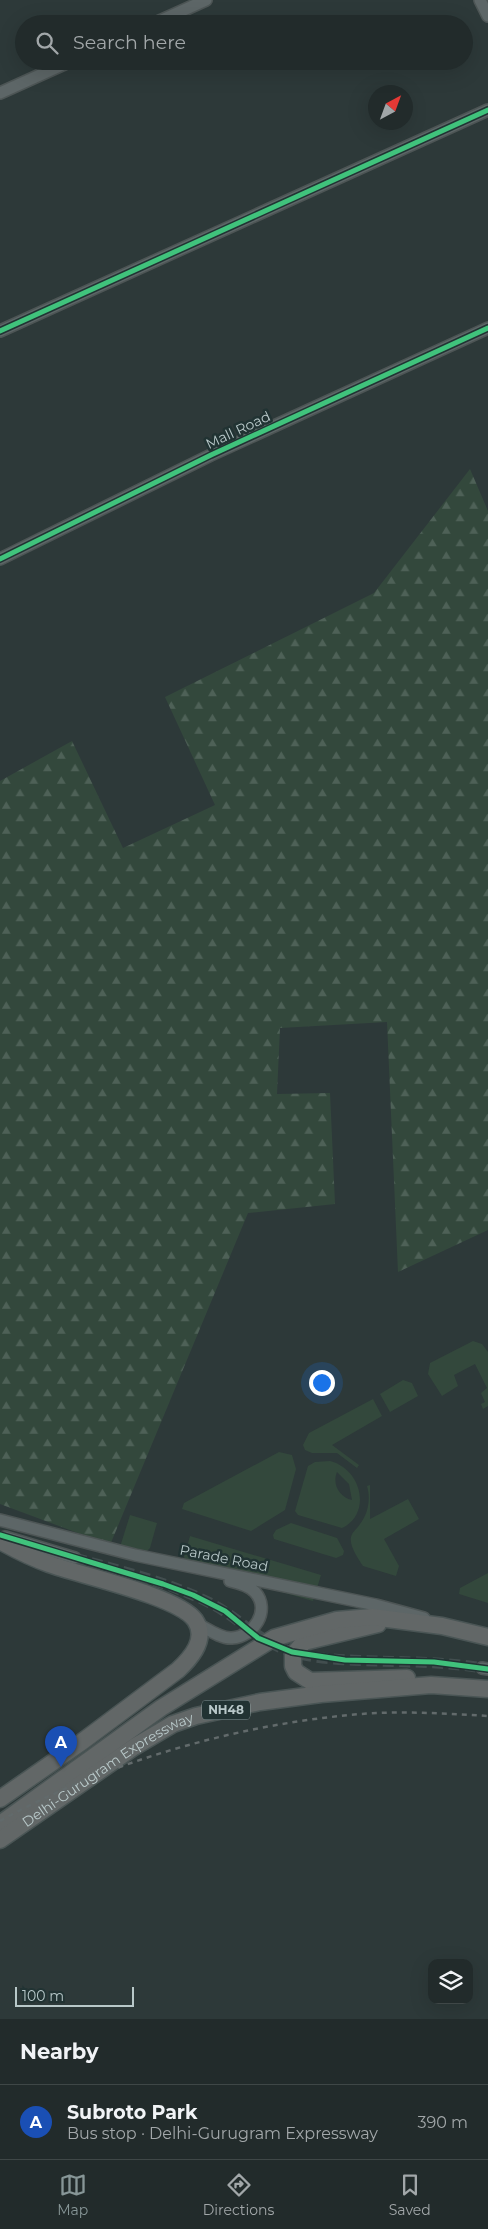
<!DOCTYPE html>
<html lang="en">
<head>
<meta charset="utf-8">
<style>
  body { margin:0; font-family:Montserrat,sans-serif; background:#2a3333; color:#f1f3f6 }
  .controls { position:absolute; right:15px; bottom:15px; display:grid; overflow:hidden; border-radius:10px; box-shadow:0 5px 20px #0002 }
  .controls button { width:45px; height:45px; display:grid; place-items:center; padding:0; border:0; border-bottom:1px solid #3f4747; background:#222b2b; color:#f1f3f6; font:25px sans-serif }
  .compass { position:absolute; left:368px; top:85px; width:45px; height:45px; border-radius:50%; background:#222b2b; box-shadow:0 5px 20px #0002; rotate:41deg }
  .scale { position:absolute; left:15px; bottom:12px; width:119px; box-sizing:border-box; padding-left:5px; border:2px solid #b8c8c9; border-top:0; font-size:14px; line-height:18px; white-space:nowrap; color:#b8c8c9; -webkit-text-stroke:4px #213333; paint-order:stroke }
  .you { position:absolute; left:321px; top:1382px; width:18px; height:18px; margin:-12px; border:4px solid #fff; border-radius:50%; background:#1a73e8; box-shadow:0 0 0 8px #1a73e833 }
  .badge { display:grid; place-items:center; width:32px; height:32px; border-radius:50%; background:#879697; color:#fff; font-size:16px; font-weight:700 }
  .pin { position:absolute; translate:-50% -41px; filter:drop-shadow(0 1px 2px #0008) }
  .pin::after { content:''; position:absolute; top:26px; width:18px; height:15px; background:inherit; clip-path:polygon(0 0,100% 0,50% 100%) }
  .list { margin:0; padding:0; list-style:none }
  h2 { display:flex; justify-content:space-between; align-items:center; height:65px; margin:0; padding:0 20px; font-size:21px }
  h2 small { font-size:16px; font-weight:400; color:#a2a7a9 }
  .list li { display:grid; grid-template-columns:32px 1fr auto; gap:15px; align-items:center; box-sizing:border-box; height:75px; padding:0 20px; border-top:1px solid #3f4747 }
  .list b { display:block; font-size:19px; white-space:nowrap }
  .list p { margin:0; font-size:16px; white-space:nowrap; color:#a2a7a9 }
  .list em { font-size:16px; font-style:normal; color:#a2a7a9 }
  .icon { flex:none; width:28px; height:28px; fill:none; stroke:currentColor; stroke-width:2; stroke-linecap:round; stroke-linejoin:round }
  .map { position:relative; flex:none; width:488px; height:2019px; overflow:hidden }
  .search { position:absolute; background:#222b2b; box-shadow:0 5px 20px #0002; left:15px; right:15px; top:15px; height:55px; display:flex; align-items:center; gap:12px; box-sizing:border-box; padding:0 18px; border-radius:28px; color:#a2a7a9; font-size:19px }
  .sheet { height:140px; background:#222b2b }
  nav { display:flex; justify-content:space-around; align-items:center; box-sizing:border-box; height:70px; border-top:1px solid #3f4747; background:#222b2b; font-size:14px; color:#a2a7a9 }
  nav a { display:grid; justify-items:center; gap:2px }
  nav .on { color:#879697 }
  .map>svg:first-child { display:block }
</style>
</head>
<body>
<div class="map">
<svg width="488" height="2019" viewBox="0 0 488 2019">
  <defs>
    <pattern id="forest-firs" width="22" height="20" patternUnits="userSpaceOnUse" patternTransform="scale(1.25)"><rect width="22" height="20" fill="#33483c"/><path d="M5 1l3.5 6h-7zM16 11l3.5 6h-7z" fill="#4e6157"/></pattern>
  </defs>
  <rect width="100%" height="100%" fill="#2d3939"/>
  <path fill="#33483c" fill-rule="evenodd" d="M473 1341 482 1344 488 1352V1406L483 1409 481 1404 485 1402 481 1393 487 1388 475 1364 454 1375 458 1386 442 1396 428 1374 430 1363Z
    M403 1380 412 1383 418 1396 390 1412 380 1394Z
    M373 1399 382 1416 332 1445 359 1465 357 1468 337 1453H312L305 1450 303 1445 309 1433Z
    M279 1452 292 1455 296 1469 285 1510 251 1531 182 1509 184 1503Z
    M330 1461C362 1469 372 1514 342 1528L298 1515 295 1511 308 1466 315 1462ZM337 1472 349 1484 352 1500C339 1497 332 1484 337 1472Z
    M370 1485V1519L408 1499 419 1519 384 1539 399 1566 396 1576 363 1566C359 1560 349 1546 351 1537 352 1532 357 1529 360 1524 368 1514 371 1499 367 1486Z
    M130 1515 157 1523 150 1548 146 1552 120 1547Z
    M291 1523 337 1538 344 1551 343 1555 336 1558 274 1539 273 1535 276 1530Z
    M190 1536 321 1575 313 1601 188 1565 184 1557Z
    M488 1573V1603L459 1594 460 1588Z"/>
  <path fill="url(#forest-firs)" d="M470 469 488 511V1230L398 1272 387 1022 280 1028 277 1094 330 1093 335 1204 248 1213 110 1545 0 1504V781L72 741 123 848 215 805 165 697 374 593Z"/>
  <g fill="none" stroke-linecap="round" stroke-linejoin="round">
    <path stroke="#424e4f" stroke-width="11" stroke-dasharray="11 5.5" stroke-linecap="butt" d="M75 1558C120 1571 166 1581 208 1602 239 1617 258 1642 293 1652 319 1660 348 1660 376 1661 411 1662 447 1662 482 1668"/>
    <g stroke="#4d5555" stroke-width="14">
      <path id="minor" d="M480 0 488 16
        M153 24 206 0
        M0 93 71 61
        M0 331 488 110
        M0 559 211 455 488 328
        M0 1520 135 1555 376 1605 424 1618
        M5 1537 75 1558
        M196 1623C206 1628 221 1639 232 1638 254 1637 271 1610 255 1592 249 1586 239 1583 230 1581
        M482 1668 488 1669"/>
    </g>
    <g stroke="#4a5555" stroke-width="19">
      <g id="highway">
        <path d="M0 1541C16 1550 32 1558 49 1564 79 1575 178 1596 195 1620 208 1639 191 1658 178 1670L79 1744 0 1799"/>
        <path d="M378 1624 304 1642 293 1655V1666L296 1672 310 1681 407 1678"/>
        <path d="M0 1824 161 1708 274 1638 337 1620 372 1617 442 1626 488 1637"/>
        <path id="s1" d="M0 1840 134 1747 173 1724 196 1716 260 1702 321 1694 431 1685 488 1689"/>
      </g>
    </g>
    <use href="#minor" stroke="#5d6667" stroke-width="11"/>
    <use href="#highway" stroke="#626767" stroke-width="16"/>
    <path stroke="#626a6b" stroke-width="2.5" stroke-dasharray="5 5" stroke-linecap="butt" d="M0 1821C101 1765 225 1728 340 1716 389 1710 439 1713 488 1716"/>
    <g stroke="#213333" stroke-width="8">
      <path id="cycleway" d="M0 331 488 110
        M0 559 211 455 488 328
        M0 1535 163 1584 193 1595 225 1611 258 1638 292 1652 345 1660 434 1662 488 1669"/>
    </g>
    <use href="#cycleway" stroke="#40c37c" stroke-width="5"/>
  </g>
  <g text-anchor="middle" stroke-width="5" stroke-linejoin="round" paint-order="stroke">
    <rect fill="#213333" stroke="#8b9b9c" stroke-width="1" x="202" y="1700.5" width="48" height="19" rx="4"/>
    <g font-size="12" font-weight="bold" fill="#b8c8c9">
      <text x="226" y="1714">NH48</text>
    </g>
    <g font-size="14" fill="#b8c8c9" stroke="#213333">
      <text transform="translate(238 430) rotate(-25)" y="5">Mall Road</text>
      <text transform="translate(224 1558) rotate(11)" y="5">Parade Road</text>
      <text dy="5" stroke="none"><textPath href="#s1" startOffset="129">Delhi-Gurugram Expressway</textPath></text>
    </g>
  </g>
</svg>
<div class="controls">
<button><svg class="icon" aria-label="layers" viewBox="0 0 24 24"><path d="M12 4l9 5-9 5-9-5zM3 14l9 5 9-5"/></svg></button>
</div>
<svg class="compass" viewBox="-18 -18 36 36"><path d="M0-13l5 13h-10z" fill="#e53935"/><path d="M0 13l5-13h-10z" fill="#a2a7a9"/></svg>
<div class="scale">100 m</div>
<div class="you"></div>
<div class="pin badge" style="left:61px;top:1767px;background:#1a4fb4">A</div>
<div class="search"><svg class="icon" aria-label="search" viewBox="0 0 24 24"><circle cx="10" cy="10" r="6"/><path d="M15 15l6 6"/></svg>Search here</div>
</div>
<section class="sheet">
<h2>Nearby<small></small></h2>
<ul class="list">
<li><span class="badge" style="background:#1a4fb4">A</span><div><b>Subroto Park</b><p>Bus stop · Delhi-Gurugram Expressway</p></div><em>390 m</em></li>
</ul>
</section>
<nav>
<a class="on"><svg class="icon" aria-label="map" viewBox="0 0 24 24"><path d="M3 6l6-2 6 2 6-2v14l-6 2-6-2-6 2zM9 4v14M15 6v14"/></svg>Map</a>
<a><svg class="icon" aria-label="directions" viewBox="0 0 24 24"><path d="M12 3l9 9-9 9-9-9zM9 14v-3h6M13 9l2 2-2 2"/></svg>Directions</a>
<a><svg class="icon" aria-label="saved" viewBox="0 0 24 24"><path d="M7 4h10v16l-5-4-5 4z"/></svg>Saved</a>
</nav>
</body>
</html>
